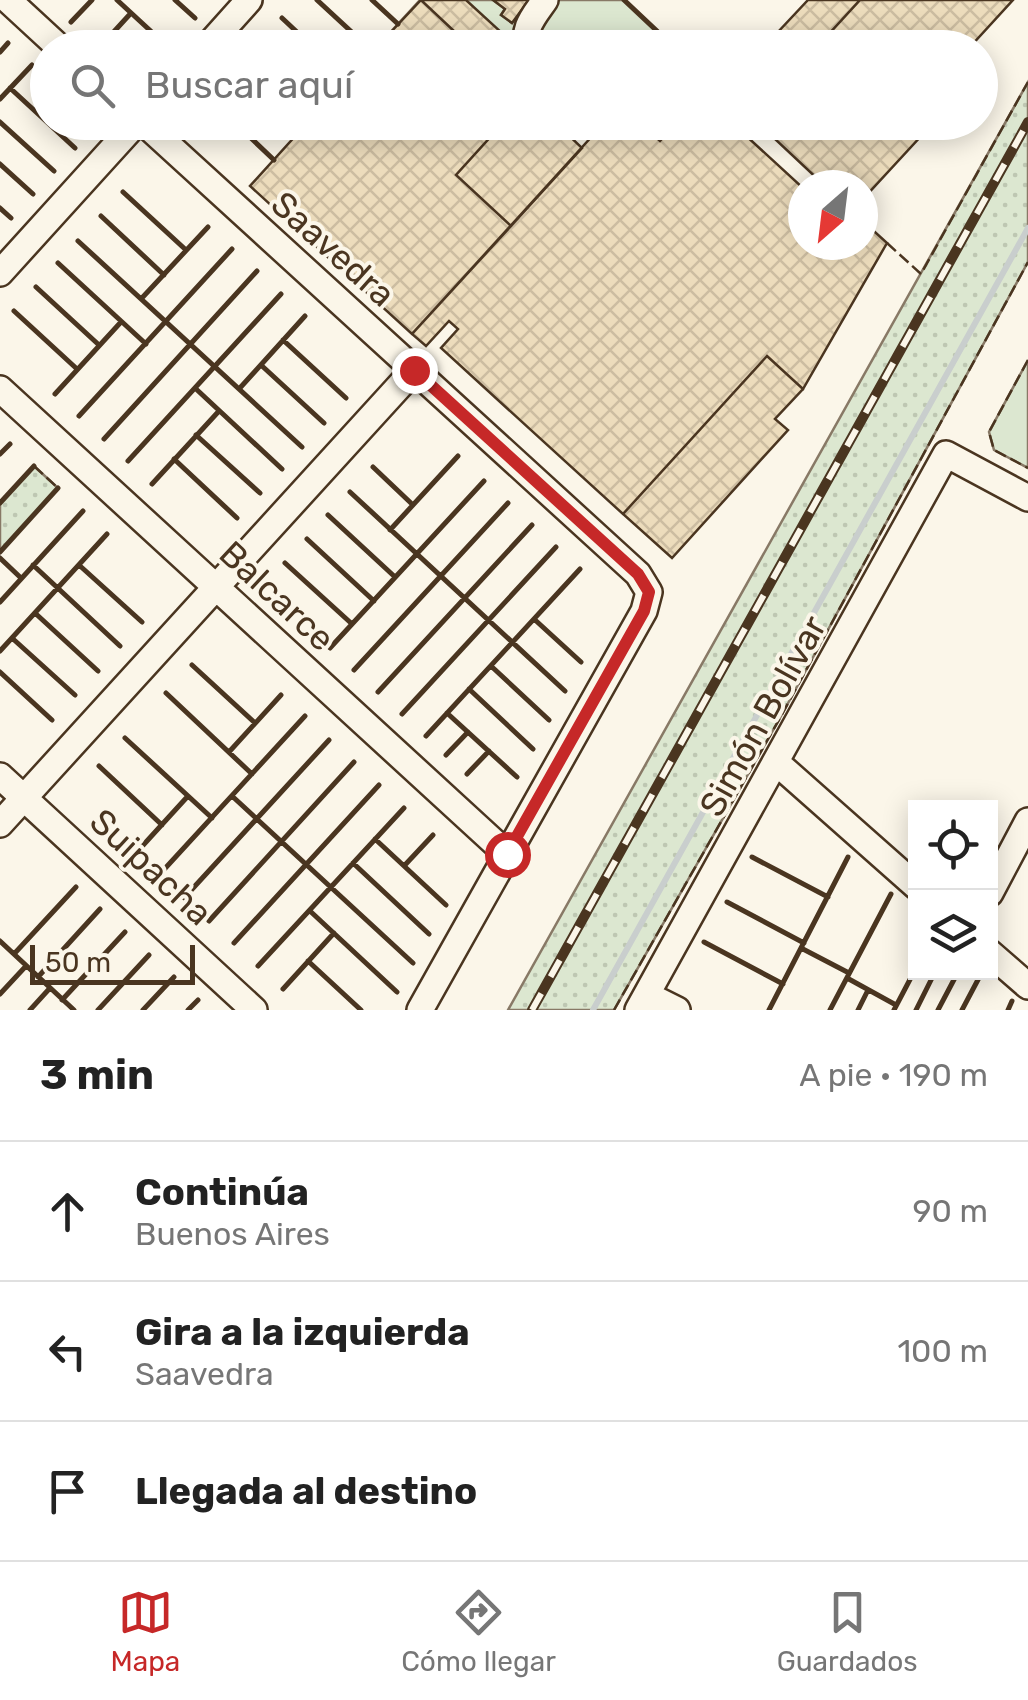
<!DOCTYPE html>
<html lang="es">
<head>
<meta charset="utf-8">
<style>
  body { margin:0; font-family:Rubik,sans-serif; background:#f2f2f2; color:#222 }
  .controls { position:absolute; right:30px; bottom:30px; display:grid; overflow:hidden; border-radius:0px; box-shadow:0 5px 25px #0003 }
  .controls button { width:90px; height:90px; display:grid; place-items:center; padding:0; border:0; border-bottom:2px solid #e0e0e0; background:#fff; color:#222; font:50px sans-serif }
  .compass { position:absolute; left:788px; top:170px; width:90px; height:90px; border-radius:50%; background:#fff; box-shadow:0 5px 25px #0003; rotate:208deg }
  .scale { position:absolute; left:30px; bottom:25px; width:165px; box-sizing:border-box; padding-left:10px; border:5px solid #4a3520; border-top:0; font-size:28px; line-height:35px; white-space:nowrap; color:#4a3520; -webkit-text-stroke:8px #fbf6e9; paint-order:stroke }
  .stop { position:absolute; width:30px; height:30px; margin:-22px; border:8px solid #c62828; border-radius:50%; background:#fff }
  .stop.end { background:#c62828; border-color:#fff; box-shadow:0 2px 10px #0008 }
  .list { margin:0; padding:0; list-style:none }
  h2 { display:flex; justify-content:space-between; align-items:center; height:130px; margin:0; padding:0 40px; font-size:42px }
  h2 small { font-size:32px; font-weight:400; color:#767676 }
  .list li { display:grid; grid-template-columns:65px 1fr auto; gap:30px; align-items:center; box-sizing:border-box; height:140px; padding:0 40px; border-top:2px solid #e0e0e0 }
  .list b { display:block; font-size:38px; white-space:nowrap }
  .list p { margin:0; font-size:32px; white-space:nowrap; color:#767676 }
  .list em { font-size:32px; font-style:normal; color:#767676 }
  .icon { flex:none; width:55px; height:55px; fill:none; stroke:currentColor; stroke-width:2; stroke-linecap:round; stroke-linejoin:round }
  .map { position:relative; flex:none; width:1028px; height:1010px; overflow:hidden }
  .search { position:absolute; background:#fff; box-shadow:0 5px 25px #0003; left:30px; right:30px; top:30px; height:110px; display:flex; align-items:center; gap:25px; box-sizing:border-box; padding:0 35px; border-radius:55px; color:#767676; font-size:38px }
  .sheet { height:550px; background:#fff }
  nav { display:flex; justify-content:space-around; align-items:center; box-sizing:border-box; height:140px; border-top:2px solid #e0e0e0; background:#fff; font-size:28px; color:#767676 }
  nav a { display:grid; justify-items:center; gap:5px }
  nav .on { color:#c62828 }
  .map>svg:first-child { display:block }
</style>
</head>
<body>
<div class="map">
<svg width="1028" height="1010" viewBox="0 0 1028 1010">
  <defs>
    <pattern id="grass-dots" width="8" height="8" patternUnits="userSpaceOnUse" patternTransform="scale(2.5)"><rect width="8" height="8" fill="#dce7d0"/><path d="M2 2h.1M6 6h.1" fill="none" stroke="#bec7b2" stroke-width="1.8" stroke-linecap="round"/></pattern>
    <pattern id="building-cross-hatch" width="8" height="8" patternUnits="userSpaceOnUse" patternTransform="scale(2.5)"><rect width="8" height="8" fill="#ecdcbc"/><path d="M0 0l8 8M0 8l8-8" fill="none" stroke="#ccbda1"/></pattern>
  </defs>
  <rect width="100%" height="100%" fill="#fbf6e9"/>
  <path fill="url(#grass-dots)" stroke="#887966" stroke-width="2.5" d="M1028 82V262L780 718 614 1010H508Z
    M34 466 58 488 0 552V503Z"/>
  <path fill="#dce7d0" stroke="#887966" stroke-width="2.5" d="M420 0H493L505 9 501 15 512 23 529 0H624L675 47 376 48Z
    M1028 360V468L994 450 989 432Z"/>
  <g fill="none" stroke-linecap="round" stroke-linejoin="round">
    <path stroke="#c9cecd" stroke-width="6" d="M593 1010 1028 228"/>
  </g>
  <path fill="url(#building-cross-hatch)" stroke="#4a3520" stroke-width="2.5" d="M421 0 472 48H376Z
    M421 0H466L514 44 511 48H472Z
    M493 0H529L512 23 501 15 505 9Z
    M808 0H860L816 48H763Z
    M860 0H1013L969 48H816Z
    M308 122H504L456 175 511 226 412 334 250 186Z
    M504 122H555L582 148 511 226 456 175Z
    M605 122H640L660 141 677 122H731L803 188V245H863V221L887 243 803 389 767 356 623 514 441 348 458 329 449 321 426 346 412 334Z
    M757 122H934L863 199V185H824Z
    M767 356 803 389 775 419 788 430 672 558 623 514Z"/>
  <g fill="none" stroke-linecap="round" stroke-linejoin="round">
    <g stroke="#4a3520" stroke-width="30">
      <path id="minor" d="M8 0 60 48
        M206 48 249 0
        M530 48C520 30 535 15 545 0
        M143 122 638 574 649 592 644 611 420 1010
        M0 273 137 122
        M0 389 507 854
        M777 763 916 886
        M0 776 254 1010
        M0 824 414 370
        M990 893 1028 821
        M990 953 1028 986
        M647 995 677 1010
        M638 1010 946 454 1028 498"/>
    </g>
    <use href="#minor" stroke="#fbf6e9" stroke-width="25"/>
    <g stroke="#4a3520" stroke-width="10">
      <path id="rail" d="M532 1010 1028 122"/>
    </g>
    <use href="#rail" stroke="#fbf6e9" stroke-width="6" stroke-dasharray="19" stroke-linecap="butt"/>
    <path stroke="#4a3520" stroke-width="2.5" stroke-dasharray="12 5" stroke-linecap="butt" d="M887 243 921 274 1028 82
      M1028 360 989 432 994 450 1028 468
      M34 466 58 488
      M614 1010 780 718 1028 262"/>
    <path stroke="#4a3520" stroke-width="5" d="M117 0 168 47
      M175 0 195 18
      M317 0 369 48
      M372 0 398 24
      M624 0 675 48
      M282 18 314 48
      M71 22 92 0
      M257 45 260 48
      M99 48 131 13
      M0 52 8 43
      M10 88 75 148
      M0 99 32 65
      M0 122 54 171
      M234 122 274 160
      M287 122 298 133
      M0 164 33 194
      M123 192 186 250
      M0 208 11 218
      M101 216 164 275
      M78 241 302 447
      M58 263 146 344
      M36 287 99 345
      M141 299 208 227
      M14 311 77 369
      M283 340 346 398
      M261 365 324 423
      M195 388 282 469
      M239 389 305 316
      M55 394 121 322
      M79 416 232 249
      M196 435 260 493
      M104 439 257 271
      M0 454 10 444
      M174 459 237 518
      M128 461 281 294
      M373 467 413 505
      M152 484 219 411
      M350 492 565 691
      M0 503 34 466
      M328 515 395 577
      M390 530 458 456
      M307 539 374 601
      M0 552 58 488
      M0 558 21 578
      M285 563 352 624
      M33 565 120 646
      M79 565 142 622
      M0 602 83 511
      M35 613 98 671
      M534 619 581 662
      M12 638 75 695
      M330 648 484 481
      M0 651 107 534
      M192 665 255 723
      M491 666 549 720
      M354 670 508 503
      M0 672 52 720
      M469 689 533 749
      M378 692 532 525
      M166 693 252 774
      M447 713 517 777
      M402 714 556 547
      M426 736 580 569
      M125 738 212 818
      M229 752 281 695
      M446 755 468 732
      M99 766 162 825
      M467 774 489 751
      M232 796 413 963
      M375 839 446 905
      M136 853 188 796
      M752 857 828 897
      M353 863 429 934
      M404 866 433 835
      M159 875 305 716
      M184 898 329 740
      M727 902 804 943
      M310 911 397 992
      M209 921 354 762
      M0 941 74 1010
      M704 942 783 984
      M234 943 379 785
      M801 948 849 973
      M14 954 76 887
      M308 961 361 1010
      M258 966 404 808
      M38 977 100 909
      M847 978 896 1005
      M283 989 334 933
      M0 994 26 966
      M62 1000 125 932
      M30 1010 50 988
      M98 1010 149 955
      M143 1010 174 977
      M188 1010 198 1000
      M769 1010 848 857
      M830 1010 891 894
      M858 1010 868 990
      M894 1010 916 968
      M916 1010 935 972
      M938 1010 958 972
      M962 1010 981 974
      M1008 1010 1012 1001"/>
  </g>
  <g fill="none" stroke-linecap="round" stroke-linejoin="round">
    <path stroke="#c62828" stroke-width="12" d="M414 370 638 574 649 592 644 611 507 854"/>
  </g>
  <g text-anchor="middle" stroke-width="8" stroke-linejoin="round" paint-order="stroke">
    <g font-size="35" fill="#4a3520" stroke="#fbf6e9">
      <text transform="translate(333 249) rotate(42)" y="12">Saavedra</text>
      <text transform="translate(277 596) rotate(43)" y="12">Balcarce</text>
      <text transform="translate(763 716) rotate(-61)" y="12">Simón Bolívar</text>
      <text transform="translate(151 867) rotate(43)" y="12">Suipacha</text>
    </g>
  </g>
</svg>
<div class="controls">
<button><svg class="icon" aria-label="locate" viewBox="0 0 24 24"><circle cx="12" cy="12" r="6"/><path d="M12 2v4M12 18v4M2 12h4M18 12h4"/></svg></button>
<button><svg class="icon" aria-label="layers" viewBox="0 0 24 24"><path d="M12 4l9 5-9 5-9-5zM3 14l9 5 9-5"/></svg></button>
</div>
<svg class="compass" viewBox="-18 -18 36 36"><path d="M0-13l5 13h-10z" fill="#e53935"/><path d="M0 13l5-13h-10z" fill="#767676"/></svg>
<div class="scale">50 m</div>
<div class="stop" style="left:507px;top:854px"></div>
<div class="stop end" style="left:414px;top:370px"></div>
<div class="search"><svg class="icon" aria-label="search" viewBox="0 0 24 24"><circle cx="10" cy="10" r="6"/><path d="M15 15l6 6"/></svg>Buscar aquí</div>
</div>
<section class="sheet">
<h2>3 min<small>A pie · 190 m</small></h2>
<ul class="list">
<li><svg class="icon" aria-label="ahead" viewBox="0 0 24 24"><path d="M12 20V5M6 11l6-6 6 6"/></svg><div><b>Continúa</b><p>Buenos Aires</p></div><em>90 m</em></li>
<li><svg class="icon" aria-label="left" viewBox="0 0 24 24"><path d="M17 20v-9H6M10 6l-5 5 5 5"/></svg><div><b>Gira a la izquierda</b><p>Saavedra</p></div><em>100 m</em></li>
<li><svg class="icon" aria-label="arrive" viewBox="0 0 24 24"><path d="M6 21V4h12l-3 4 3 4H6"/></svg><div><b>Llegada al destino</b></div></li>
</ul>
</section>
<nav>
<a class="on"><svg class="icon" aria-label="map" viewBox="0 0 24 24"><path d="M3 6l6-2 6 2 6-2v14l-6 2-6-2-6 2zM9 4v14M15 6v14"/></svg>Mapa</a>
<a><svg class="icon" aria-label="directions" viewBox="0 0 24 24"><path d="M12 3l9 9-9 9-9-9zM9 14v-3h6M13 9l2 2-2 2"/></svg>Cómo llegar</a>
<a><svg class="icon" aria-label="saved" viewBox="0 0 24 24"><path d="M7 4h10v16l-5-4-5 4z"/></svg>Guardados</a>
</nav>
</body>
</html>
